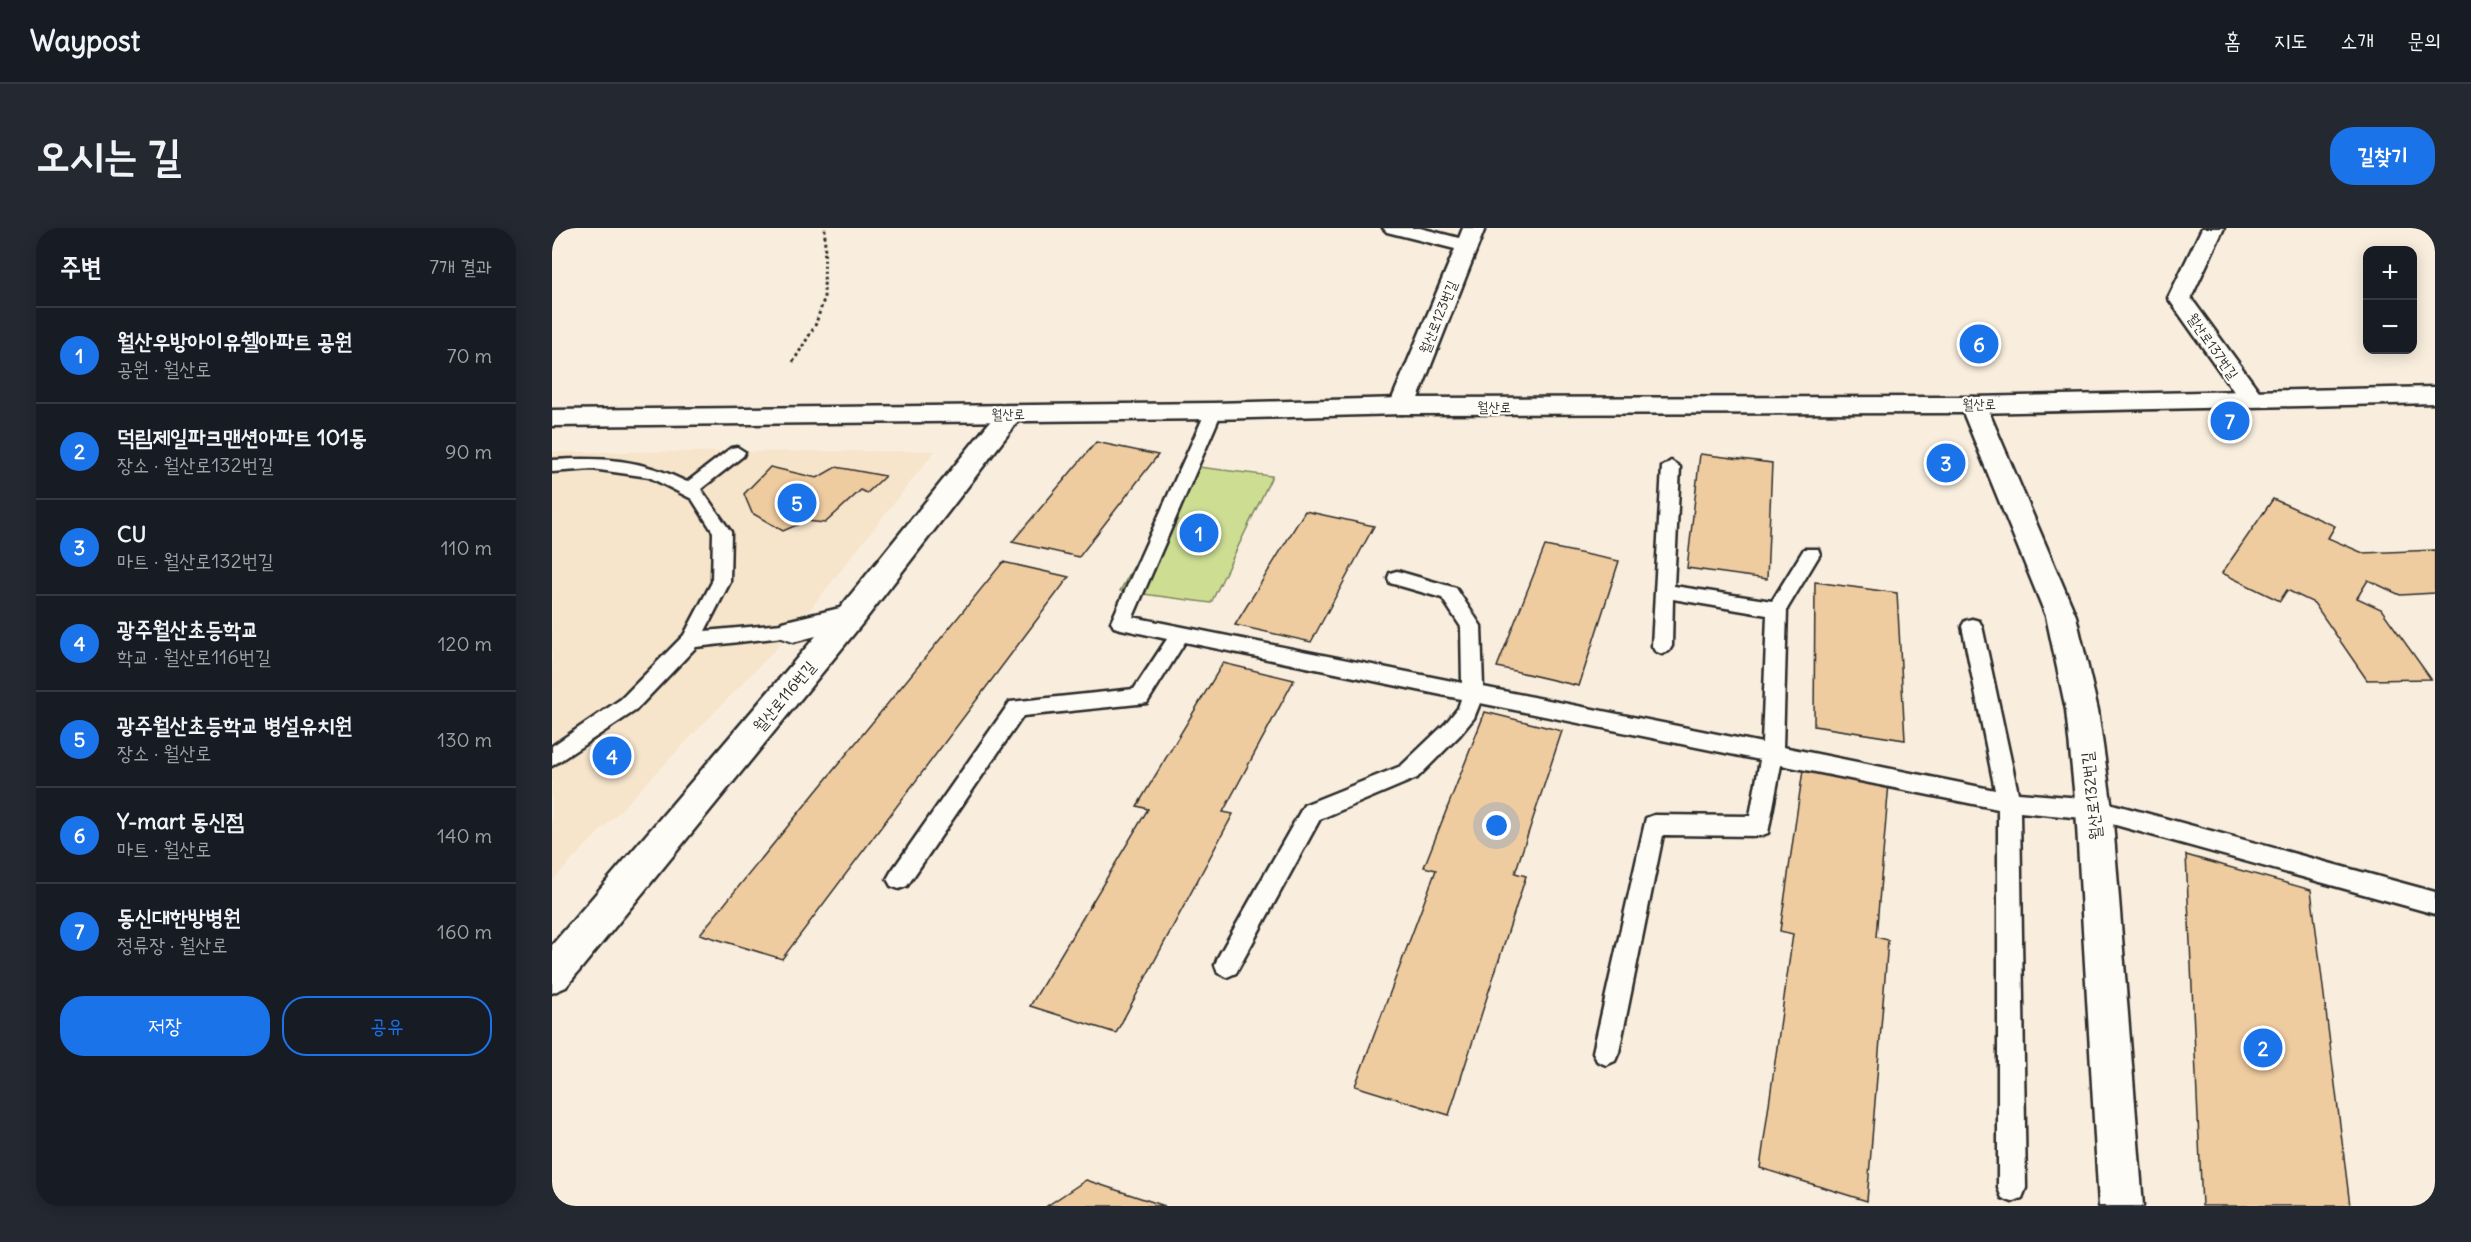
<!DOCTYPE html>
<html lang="ko">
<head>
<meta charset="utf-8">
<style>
  body { margin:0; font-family:Delius,"Poor Story",sans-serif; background:#242831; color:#f1f3f6 }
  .controls { position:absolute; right:18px; top:18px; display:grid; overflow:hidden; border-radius:12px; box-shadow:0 3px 15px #0003 }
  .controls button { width:54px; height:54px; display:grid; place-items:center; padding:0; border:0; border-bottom:2px solid #363941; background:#171b24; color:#f1f3f6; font:30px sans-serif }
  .you { position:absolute; left:945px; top:598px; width:21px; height:21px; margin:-15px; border:4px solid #fff; border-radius:50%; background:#1a73e8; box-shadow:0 0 0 9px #1a73e833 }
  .badge { display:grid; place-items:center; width:39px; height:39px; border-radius:50%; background:#1a73e8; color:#fff; font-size:20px; font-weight:700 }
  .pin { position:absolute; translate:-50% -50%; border:3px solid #fff; box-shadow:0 2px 6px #0006 }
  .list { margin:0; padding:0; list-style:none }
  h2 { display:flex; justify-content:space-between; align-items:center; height:78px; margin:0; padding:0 24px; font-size:26px }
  h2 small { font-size:20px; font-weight:400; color:#9ea1a6 }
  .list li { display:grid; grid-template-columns:39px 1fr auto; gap:18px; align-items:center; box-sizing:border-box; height:96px; padding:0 24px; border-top:2px solid #363941 }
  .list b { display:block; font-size:22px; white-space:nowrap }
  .list p { margin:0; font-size:20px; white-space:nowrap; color:#9ea1a6 }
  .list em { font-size:20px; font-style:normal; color:#9ea1a6 }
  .actions { display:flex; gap:12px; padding:18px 24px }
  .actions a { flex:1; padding:14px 0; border:2px solid #1a73e8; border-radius:24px; text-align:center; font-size:21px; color:#1a73e8 }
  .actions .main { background:#1a73e8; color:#fff }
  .map { position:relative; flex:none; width:1883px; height:978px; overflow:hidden; border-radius:24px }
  header { display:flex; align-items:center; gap:36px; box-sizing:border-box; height:84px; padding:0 30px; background:#171b24; border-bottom:2px solid #363941 }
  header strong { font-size:28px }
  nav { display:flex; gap:33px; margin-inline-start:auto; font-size:21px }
  .intro { display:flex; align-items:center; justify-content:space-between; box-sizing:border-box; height:144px; padding:0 36px }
  h1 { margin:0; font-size:42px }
  .button { padding:15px 27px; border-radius:24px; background:#1a73e8; color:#fff; font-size:21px; font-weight:700 }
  main { display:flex; gap:36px; padding:0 36px }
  aside { flex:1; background:#171b24; border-radius:24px; box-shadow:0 3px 15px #0003 }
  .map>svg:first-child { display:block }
</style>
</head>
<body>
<header>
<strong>Waypost</strong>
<nav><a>홈</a><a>지도</a><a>소개</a><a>문의</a></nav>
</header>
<div class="intro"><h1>오시는 길</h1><a class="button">길찾기</a></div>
<main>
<aside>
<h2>주변<small>7개 결과</small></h2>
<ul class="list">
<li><span class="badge">1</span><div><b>월산우방아이유쉘아파트 공원</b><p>공원 · 월산로</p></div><em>70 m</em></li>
<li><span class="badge">2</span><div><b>덕림제일파크맨션아파트 101동</b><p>장소 · 월산로132번길</p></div><em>90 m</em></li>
<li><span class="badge">3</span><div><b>CU</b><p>마트 · 월산로132번길</p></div><em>110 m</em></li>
<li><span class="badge">4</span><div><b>광주월산초등학교</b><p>학교 · 월산로116번길</p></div><em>120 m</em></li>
<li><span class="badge">5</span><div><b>광주월산초등학교 병설유치원</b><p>장소 · 월산로</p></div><em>130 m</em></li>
<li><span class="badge">6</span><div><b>Y-mart 동신점</b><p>마트 · 월산로</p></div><em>140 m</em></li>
<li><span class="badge">7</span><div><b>동신대한방병원</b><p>정류장 · 월산로</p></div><em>160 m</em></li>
</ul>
<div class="actions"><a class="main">저장</a><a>공유</a></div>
</aside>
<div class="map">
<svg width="1883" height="978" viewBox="0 0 1883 978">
  <rect width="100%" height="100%" fill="#f9eedd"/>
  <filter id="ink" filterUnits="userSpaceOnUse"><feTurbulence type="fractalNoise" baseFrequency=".0167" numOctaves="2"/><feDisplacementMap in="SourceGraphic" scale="12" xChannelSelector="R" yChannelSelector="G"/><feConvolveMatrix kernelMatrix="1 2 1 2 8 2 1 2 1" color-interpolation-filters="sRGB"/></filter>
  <g filter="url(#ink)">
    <path fill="#f6e4cb" d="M383 223 241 403 0 653V224Z"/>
    <path fill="#cdde93" stroke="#7c845f" stroke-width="1.5" d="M638 238 720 248 659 375 568 363Z"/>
    <path fill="#efcca0" stroke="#2b2b2b" stroke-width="1.5" d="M544 214 606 227 527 329 460 314Z
      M1148 226 1220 235 1215 351 1135 340Z
      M218 239 265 250 284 239 333 248 315 265 309 262 273 295 254 293 231 303 200 285 192 266Z
      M1721 271 1783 298 1776 310 1811 325 1883 322V365L1848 367 1816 352 1805 370 1829 381 1879 451 1815 452 1762 375 1735 362 1728 373 1670 345Z
      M753 283 822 298 759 414 683 397Z
      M993 318 1067 333 1027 458 945 439Z
      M451 334 517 349 230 731 148 706Z
      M1263 354 1345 365 1353 512 1262 498Z
      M671 435 742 452 671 584 681 586 564 805 478 778 596 581 585 578Z
      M933 484 1010 503 963 645 974 648 897 887 803 858 884 642 872 639Z
      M1252 535 1337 555 1324 709 1336 712 1315 973 1208 940 1241 706 1228 703Z
      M1634 627 1759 662 1798 978H1650Z
      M534 952 613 978H495Z"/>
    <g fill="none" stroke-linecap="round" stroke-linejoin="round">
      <g stroke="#2b2b2b" stroke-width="5">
        <path id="lane" d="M662 178 670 183 581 389 910 455 909 399 890 370 838 355 836 350 838 345 845 343 904 360 929 398 931 459 1210 515 1215 387 1121 371 1120 418 1117 423 1110 426 1103 423 1100 418 1110 239 1119 233 1128 239 1122 358 1220 373 1252 321H1266L1268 326 1235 381 1231 519 1443 562 1410 398 1413 393 1420 391 1427 393 1430 398 1466 565 1542 571 1883 664V686L1542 591 1468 584 1474 960 1470 970 1460 974 1450 970 1446 960V581L1229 537 1216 605 1208 608 1111 607 1067 824 1063 833 1054 837 1045 833 1041 824 1094 590 1102 587 1198 588 1208 532 928 475 922 490 908 507 865 550 768 591 684 745 675 749 666 745 663 737 666 729 752 577 849 538 894 495 906 480 909 471 633 414 595 475 471 488 355 658 347 661 339 658 335 651 339 644 458 474 582 461 615 411 569 401 562 399 559 394 654 183Z
          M185 219 193 224 191 228 149 261 179 304 178 354 153 403 241 395 248 397 251 402 248 407 144 419 83 483 0 538V518L69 471 132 407 160 354 161 304 140 271 97 249 40 241 0 244V232C51 229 89 231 135 254L179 220Z"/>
      </g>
      <g stroke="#2b2b2b" stroke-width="5">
        <path id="street" d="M831 0H868L907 10 911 0H933L863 178 859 184 850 186 841 184 837 178 903 21 835 4Z
          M1650 0H1672L1639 70 1712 170 1708 175 1699 178 1690 175 1616 70Z
          M1421 169 1430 171 1434 177 1524 388 1546 482 1560 581 1591 978H1547L1524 581 1514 482 1494 388 1408 177 1412 171Z
          M458 178 467 180 471 186 467 192 309 397 14 759 0 765V717L264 408 241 414 230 410 226 402 230 394 288 380 449 180Z"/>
      </g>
      <g stroke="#2b2b2b" stroke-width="5">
        <path id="secondary" d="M1883 159V175L1421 185 850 186 662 191 0 198V182L662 175 850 170 1421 169Z"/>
      </g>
      <path stroke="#2b2b2b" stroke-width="3" stroke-dasharray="3 3" stroke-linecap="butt" d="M241 134 263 98 272 71 273 0"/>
      <use href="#lane" fill="#fdfcf7" fill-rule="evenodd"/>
      <use href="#street" fill="#fdfcf7" fill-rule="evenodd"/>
      <use href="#secondary" fill="#fdfcf7" fill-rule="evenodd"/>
    </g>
  </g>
  <g text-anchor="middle" stroke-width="4.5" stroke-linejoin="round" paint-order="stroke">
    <g font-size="14" fill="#2b2b2b" stroke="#fdfcf7">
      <text transform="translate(886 89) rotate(-68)" y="5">월산로123번길</text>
      <text transform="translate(1661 118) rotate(55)" y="5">월산로137번길</text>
      <text transform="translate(1427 176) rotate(-1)" y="5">월산로</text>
      <text x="942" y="184">월산로</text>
      <text transform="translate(456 186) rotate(-1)" y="5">월산로</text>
    </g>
    <g font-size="16" fill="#2b2b2b" stroke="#fdfcf7">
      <text transform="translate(232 468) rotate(-50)" y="6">월산로116번길</text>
      <text transform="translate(1539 568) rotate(-96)" y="6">월산로132번길</text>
    </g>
  </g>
</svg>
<div class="controls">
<button>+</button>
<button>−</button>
</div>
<div class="you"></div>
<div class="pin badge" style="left:647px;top:305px">1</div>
<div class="pin badge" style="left:1711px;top:820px">2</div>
<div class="pin badge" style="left:1394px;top:235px">3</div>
<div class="pin badge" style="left:60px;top:528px">4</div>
<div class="pin badge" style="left:245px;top:275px">5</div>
<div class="pin badge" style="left:1427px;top:116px">6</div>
<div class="pin badge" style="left:1678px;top:193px">7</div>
</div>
</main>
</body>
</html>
